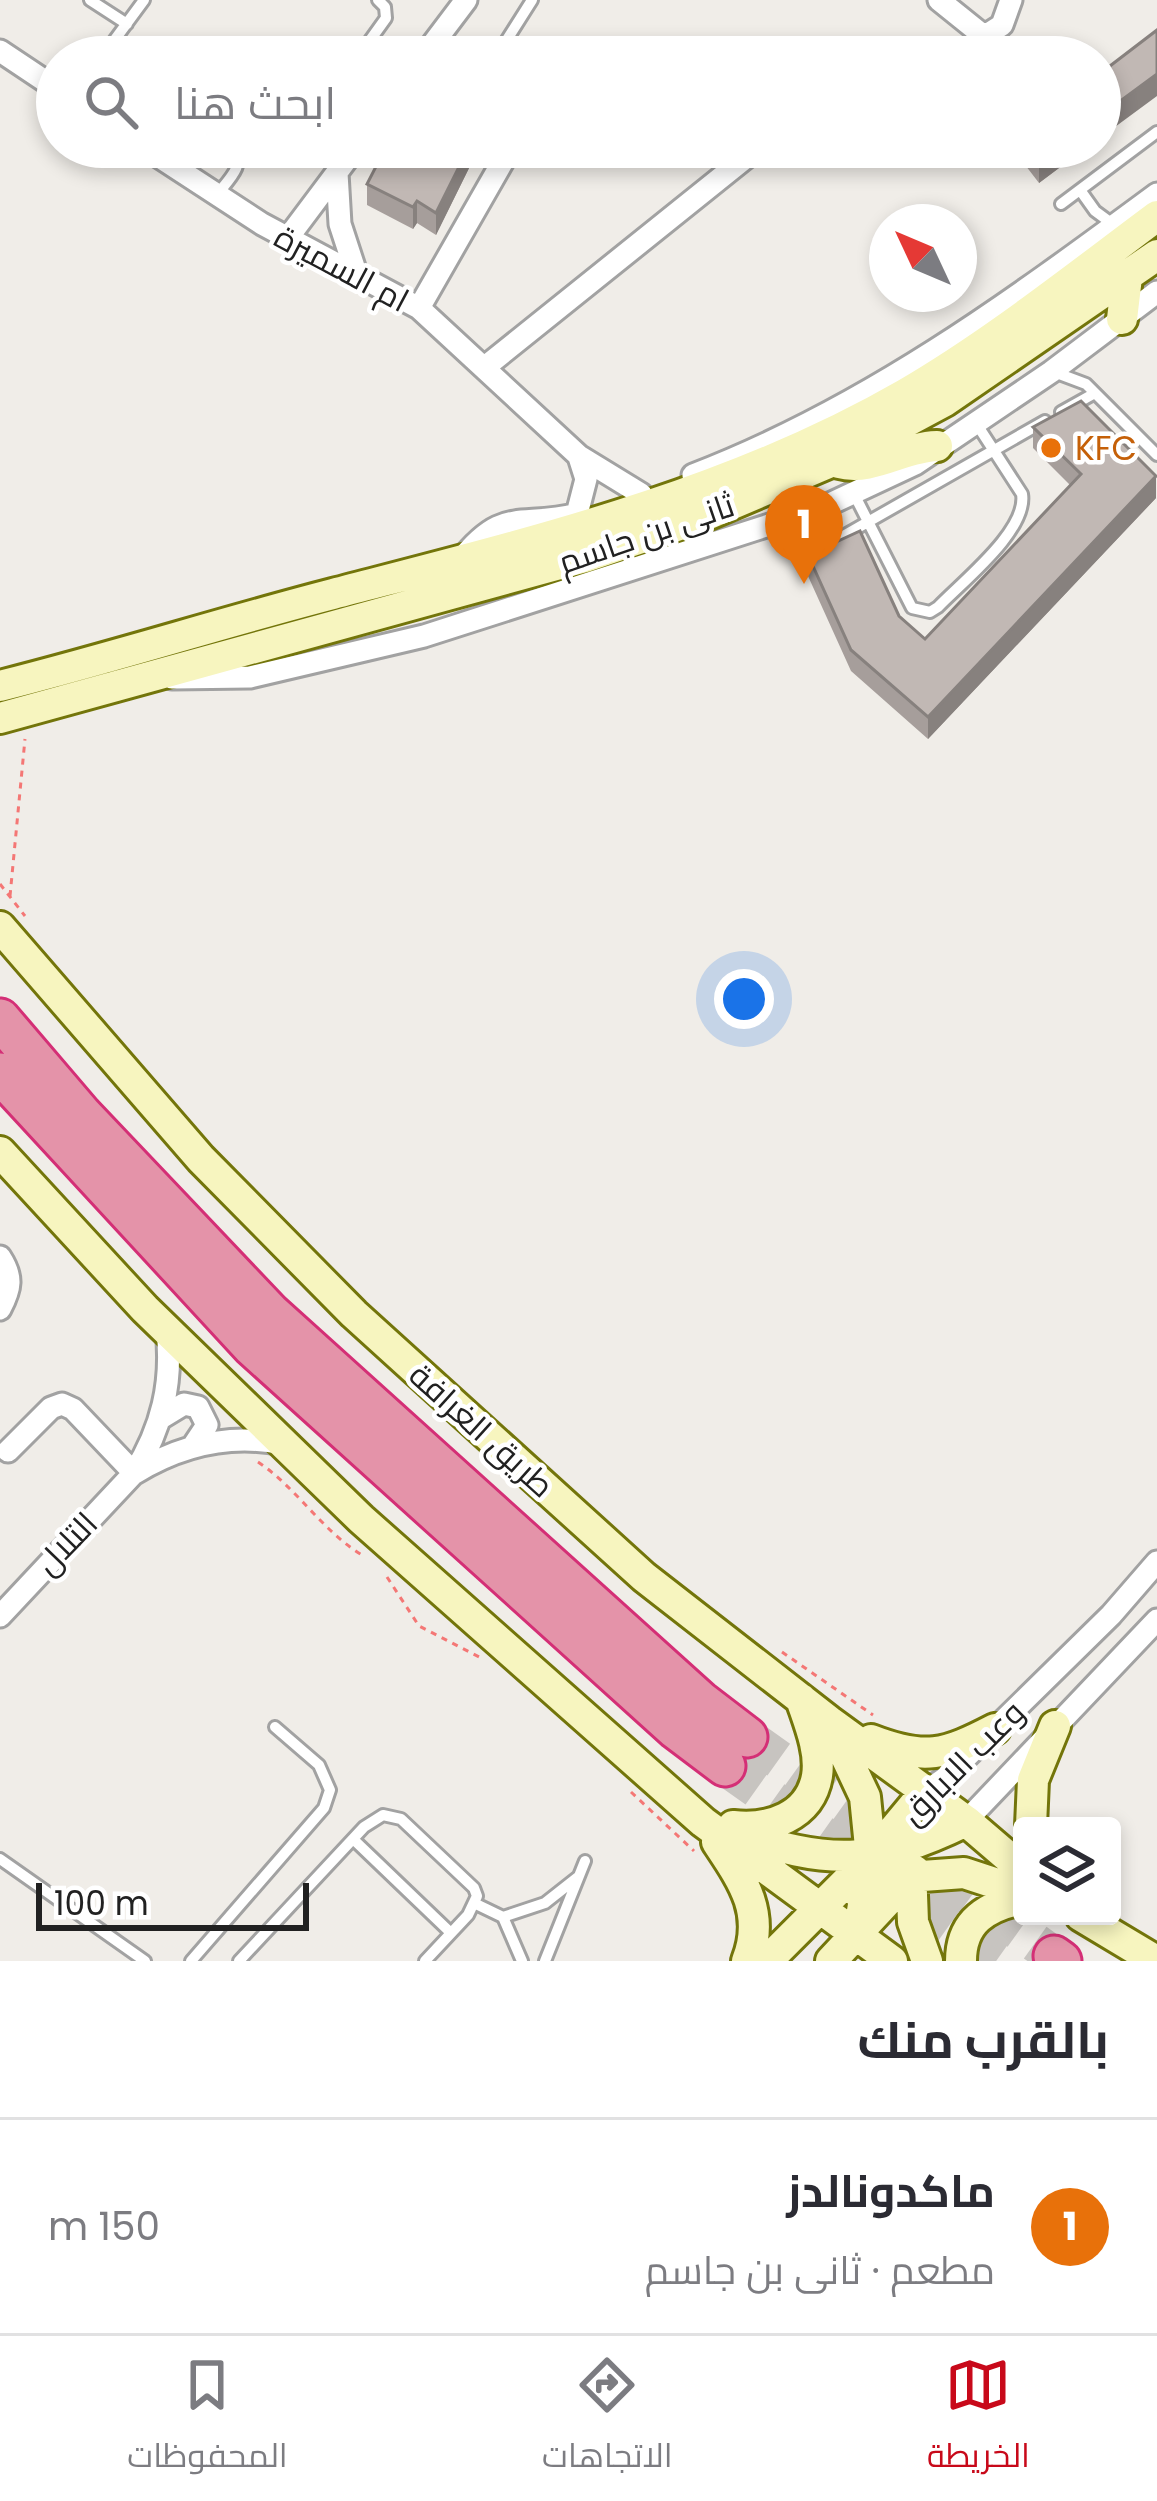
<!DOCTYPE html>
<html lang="ar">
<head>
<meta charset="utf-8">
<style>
  body { margin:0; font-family:Poppins,Cairo,sans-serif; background:#f7f7f7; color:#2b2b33; direction:rtl }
  .controls { position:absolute; right:36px; bottom:36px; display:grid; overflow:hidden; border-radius:12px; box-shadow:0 6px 18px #0003 }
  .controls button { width:108px; height:108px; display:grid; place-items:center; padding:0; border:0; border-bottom:3px solid #e1e1e2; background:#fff; color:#2b2b33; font:60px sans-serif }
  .compass { position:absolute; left:869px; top:204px; width:108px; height:108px; border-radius:50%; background:#fff; box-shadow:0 6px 18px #0003; rotate:314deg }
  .scale { position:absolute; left:36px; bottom:30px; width:273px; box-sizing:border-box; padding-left:12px; border:6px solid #212121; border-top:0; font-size:33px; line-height:42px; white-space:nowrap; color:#212121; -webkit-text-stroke:9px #fff; paint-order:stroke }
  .you { position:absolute; left:744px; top:999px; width:42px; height:42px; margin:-30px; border:9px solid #fff; border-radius:50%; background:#1a73e8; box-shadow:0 0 0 18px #1a73e833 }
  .badge { display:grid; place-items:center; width:78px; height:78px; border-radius:50%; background:#c8091a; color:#fff; font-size:39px; font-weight:700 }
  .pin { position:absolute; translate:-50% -99px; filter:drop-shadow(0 3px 6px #0008) }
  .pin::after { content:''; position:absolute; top:63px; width:42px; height:36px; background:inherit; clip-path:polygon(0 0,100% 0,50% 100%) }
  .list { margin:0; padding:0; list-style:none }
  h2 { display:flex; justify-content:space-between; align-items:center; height:156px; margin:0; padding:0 48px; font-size:51px }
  h2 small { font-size:39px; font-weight:400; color:#7c7c81 }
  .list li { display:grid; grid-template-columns:78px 1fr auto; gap:36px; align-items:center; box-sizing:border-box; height:216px; padding:0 48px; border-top:3px solid #e1e1e2 }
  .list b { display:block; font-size:45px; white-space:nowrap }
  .list p { margin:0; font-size:39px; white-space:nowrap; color:#7c7c81 }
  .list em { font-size:39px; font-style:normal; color:#7c7c81 }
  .icon { flex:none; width:66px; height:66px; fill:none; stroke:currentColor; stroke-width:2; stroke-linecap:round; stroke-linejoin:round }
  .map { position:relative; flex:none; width:1157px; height:1961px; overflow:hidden; direction:ltr }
  .search { position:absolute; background:#fff; box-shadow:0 6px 18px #0003; left:36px; right:36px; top:36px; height:132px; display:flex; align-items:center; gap:30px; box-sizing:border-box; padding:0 42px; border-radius:66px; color:#7c7c81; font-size:45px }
  .sheet { height:372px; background:#fff }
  nav { display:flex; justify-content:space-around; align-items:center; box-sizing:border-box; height:168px; border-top:3px solid #e1e1e2; background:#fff; font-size:33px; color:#7c7c81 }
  nav a { display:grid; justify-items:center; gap:6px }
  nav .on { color:#c8091a }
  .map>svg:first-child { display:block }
</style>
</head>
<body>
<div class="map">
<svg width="1157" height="1961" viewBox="0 0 1157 1961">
  <rect width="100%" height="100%" fill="#f0ede8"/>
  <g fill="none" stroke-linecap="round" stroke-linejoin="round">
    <path stroke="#c7c4c0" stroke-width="39" stroke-dasharray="39 20" stroke-linecap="butt" d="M747 1737 1054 1956
      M725 1766 1000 1961"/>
    <g stroke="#a2a2a2" stroke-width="16">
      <path id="lane" d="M90 0 127 24
        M102 57 144 0
        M358 57 386 18 385 7 378 0
        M496 57 532 0
        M1080 190 1095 211 1114 225
        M216 196C227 181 246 166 235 147
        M1061 204 1157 132
        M1054 372 1086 384 1157 455
        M1061 412 1095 393
        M854 494 912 608 930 612 938 607C963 581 1028 530 1022 494L976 423
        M803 559 1045 421
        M353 1839 451 1933
        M0 1859 145 1961
        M476 1904 503 1917 522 1961
        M503 1917 545 1903 578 1877
        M191 1961 324 1808 330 1790 319 1765 275 1727
        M239 1961 364 1827 383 1815 401 1819 474 1888 477 1896 468 1915 425 1961
        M545 1961 585 1861"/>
    </g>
    <g stroke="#a2a2a2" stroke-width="27">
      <path id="street" d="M939 0 980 33 988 34 1002 25 1011 0
        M0 51 57 89
        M423 57 466 0
        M144 147 262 224 419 308 579 456 641 494
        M337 173 340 224 356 273
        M287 239 356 147
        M419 308 511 147
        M485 367 759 147
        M693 475C867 408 1008 304 1157 194
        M577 514 586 479 579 457
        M459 562C504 505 518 529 578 514
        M172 678 250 677 424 636 819 509 915 464 1051 372 1157 292
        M0 1257C13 1277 11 1288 0 1309
        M161 1418 184 1404 198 1407 207 1425 193 1446
        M8 1451 51 1408 62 1404 73 1409 134 1473
        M135 1473C181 1445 229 1433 283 1444
        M0 1616 134 1473C162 1428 173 1383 167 1330
        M925 1792 944 1779 1111 1615 1157 1562
        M966 1821 1157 1620"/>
    </g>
    <g stroke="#73750a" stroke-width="36">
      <path id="secondary" d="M1122 319 1127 277
        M839 463C872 472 903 447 937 446
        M0 686C112 658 221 623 333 594 528 543 728 496 905 394 994 342 1075 277 1157 216
        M0 718 585 557 697 519 833 461 945 401 1157 255
        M0 927 201 1159 354 1314 644 1577 829 1721 966 1821 1022 1869
        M0 1152 145 1309 361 1519 703 1822 892 1961
        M832 1727 865 1797 871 1857 858 1935
        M871 1740C925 1761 945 1755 995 1729
        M733 1826C769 1830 810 1817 817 1776 821 1751 809 1723 801 1699
        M1031 1826 1033 1780 1055 1726
        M732 1832C828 1865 874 1866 966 1821
        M717 1842C743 1881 766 1913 747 1961
        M911 1868 913 1922 927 1961
        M852 1889 867 1880 964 1873 1022 1892
        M1081 1916 1156 1961
        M767 1961 871 1857 925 1792
        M831 1961 915 1871
        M961 1961C961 1922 986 1906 1022 1899"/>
    </g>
    <g stroke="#d42f76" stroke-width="45">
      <path id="highway" d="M0 1019 82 1115 270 1313 700 1701 747 1737
        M0 1073 252 1346 676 1729 725 1766
        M1054 1956 1061 1961"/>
    </g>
    <path stroke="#f47775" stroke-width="3" stroke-dasharray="6 6" stroke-linecap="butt" d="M0 884 25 916
      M10 896 25 739
      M258 1462C297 1488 322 1531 362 1555
      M387 1577 419 1626 481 1658
      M782 1652 873 1715
      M631 1792 694 1851"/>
    <use href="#lane" stroke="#fff" stroke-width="10"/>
    <use href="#street" stroke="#fff" stroke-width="21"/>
    <use href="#secondary" stroke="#f7f5bf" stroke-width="30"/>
    <use href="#highway" stroke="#e493a9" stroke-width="39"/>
  </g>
  <path fill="#a69e9b" d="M473 147V160L436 235 417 223 413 229 367 205V184Z
    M1019 147H1087L1039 183 1019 157Z
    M1033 427 1156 498 928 739 851 671 808 576V555L899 616 925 639 1070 485 1033 448Z"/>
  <path fill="#87817e" d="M1157 74V96L1100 138V116Z
    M469 147H473V160L436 235V213Z
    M1058 147H1087L1039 183V161Z
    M417 201V223L413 229V207Z
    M1156 476V498L928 739V717Z"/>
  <path fill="#c1b8b4" stroke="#87817e" stroke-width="3" d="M1157 30V74L1100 116V70L1106 69Z
    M386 147H469L436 213 417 201 413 207 367 184Z
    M1028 147H1058L1039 161Z
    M1081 401 1156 476 928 717 851 650 808 555 860 531 899 616 925 639 1081 474 1033 427Z"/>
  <circle fill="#e8710a" stroke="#fff" stroke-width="4.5" cx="1051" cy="448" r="12"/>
  <g text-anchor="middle" stroke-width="9" stroke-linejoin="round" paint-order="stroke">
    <g font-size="33" fill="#212121" stroke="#fff">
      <text transform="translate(342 268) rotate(28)" y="12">ام السميرة</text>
      <text transform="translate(646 533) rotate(-19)" y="12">ثانى بن جاسم</text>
      <text transform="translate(482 1430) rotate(42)" y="12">طريق الغرافة</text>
      <text transform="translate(66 1543) rotate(-46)" y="12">التلال</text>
      <text transform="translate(962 1762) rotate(-45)" y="12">وعب الابارق</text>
    </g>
    <g font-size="33" fill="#c56008" stroke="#fff" text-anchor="start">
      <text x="1075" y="460">KFC</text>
    </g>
  </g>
</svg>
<div class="controls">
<button><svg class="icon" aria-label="layers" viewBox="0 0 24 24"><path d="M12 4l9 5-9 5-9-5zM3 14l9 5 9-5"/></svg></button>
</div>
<svg class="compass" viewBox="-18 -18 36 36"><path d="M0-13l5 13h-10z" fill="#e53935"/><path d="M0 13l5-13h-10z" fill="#7c7c81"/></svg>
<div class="scale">100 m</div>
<div class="you"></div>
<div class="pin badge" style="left:804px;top:584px;background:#e8710a">1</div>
<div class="search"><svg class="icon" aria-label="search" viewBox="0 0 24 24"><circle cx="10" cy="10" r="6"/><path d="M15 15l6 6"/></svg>ابحث هنا</div>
</div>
<section class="sheet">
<h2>بالقرب منك<small></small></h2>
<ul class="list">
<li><span class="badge" style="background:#e8710a">1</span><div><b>ماكدونالدز</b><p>مطعم · ثانى بن جاسم</p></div><em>150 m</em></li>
</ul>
</section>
<nav>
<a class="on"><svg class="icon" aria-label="map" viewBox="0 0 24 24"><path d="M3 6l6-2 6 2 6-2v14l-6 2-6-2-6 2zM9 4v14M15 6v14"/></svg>الخريطة</a>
<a><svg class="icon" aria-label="directions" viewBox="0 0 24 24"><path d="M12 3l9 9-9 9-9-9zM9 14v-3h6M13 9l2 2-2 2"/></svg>الاتجاهات</a>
<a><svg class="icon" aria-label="saved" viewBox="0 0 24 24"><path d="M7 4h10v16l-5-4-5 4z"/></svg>المحفوظات</a>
</nav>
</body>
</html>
